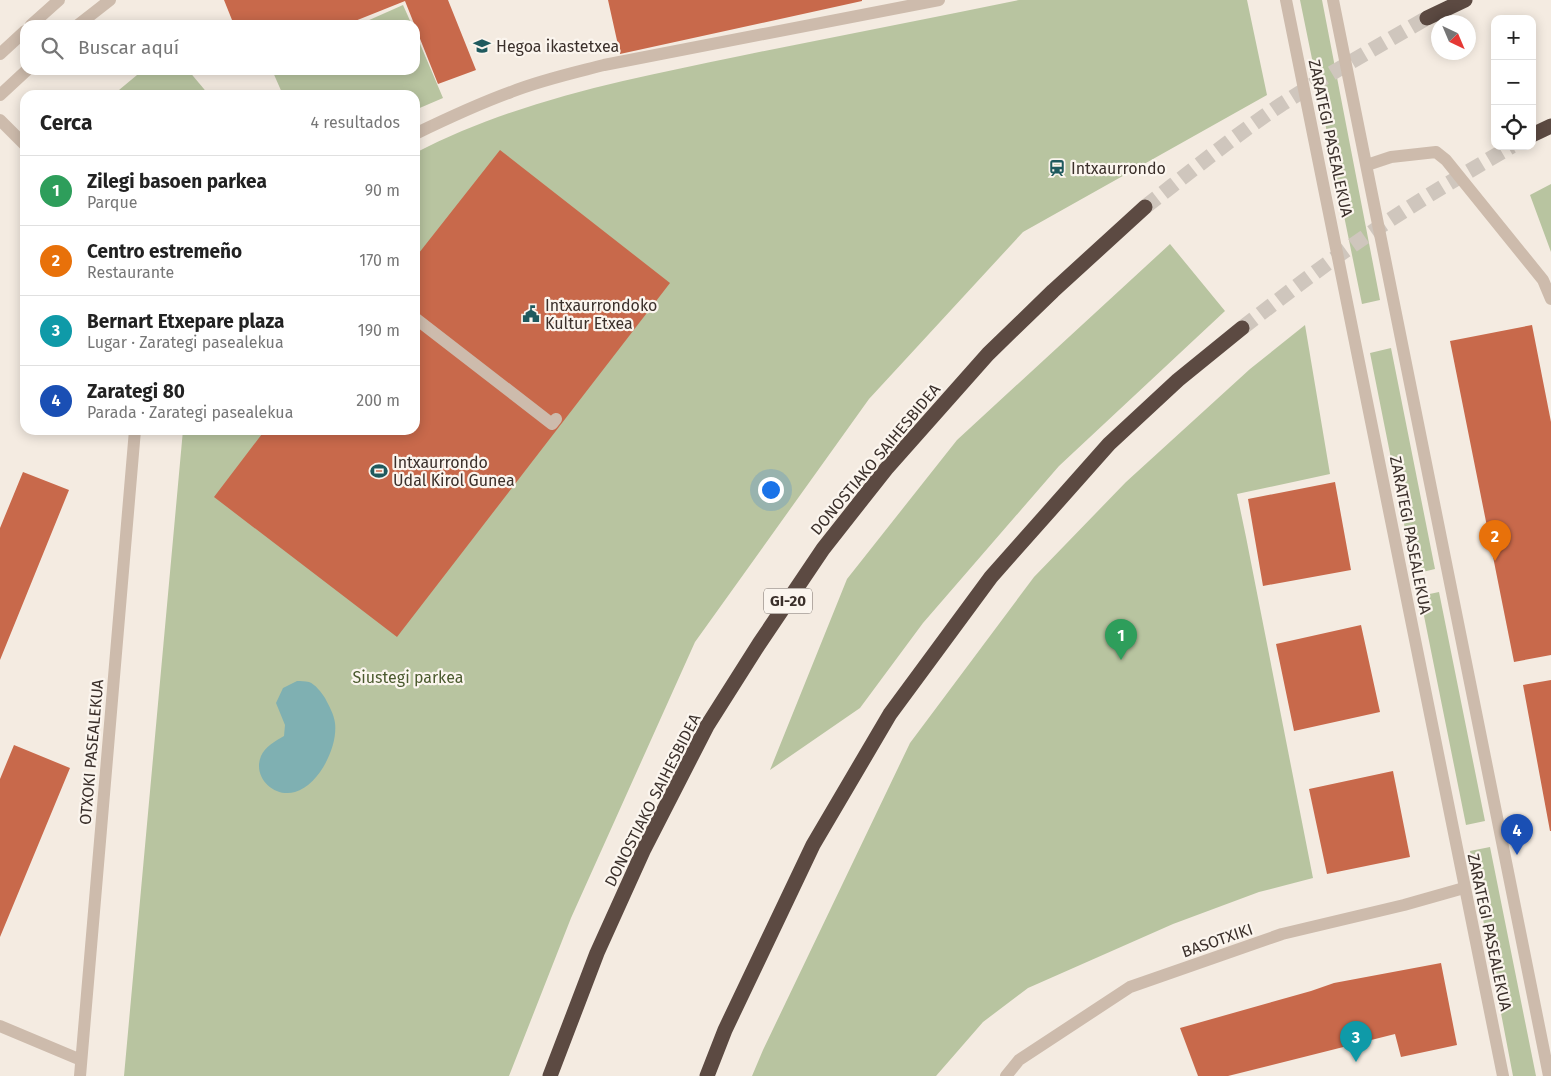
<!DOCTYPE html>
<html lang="es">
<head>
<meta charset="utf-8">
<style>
  body { margin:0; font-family:"Fira Sans",sans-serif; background:#f6f6f6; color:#222 }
  .controls { position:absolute; right:15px; top:15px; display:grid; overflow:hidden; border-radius:10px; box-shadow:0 2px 12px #0003 }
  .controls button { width:45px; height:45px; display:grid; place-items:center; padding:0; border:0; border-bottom:1px solid #e0e0e0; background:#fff; color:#222; font:25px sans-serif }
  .compass { position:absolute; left:1431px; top:15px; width:45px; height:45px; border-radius:50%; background:#fff; box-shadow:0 2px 12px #0003; rotate:136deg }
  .you { position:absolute; left:770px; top:489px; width:18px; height:18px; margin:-12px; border:4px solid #fff; border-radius:50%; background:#1a73e8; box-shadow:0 0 0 8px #1a73e833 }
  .badge { display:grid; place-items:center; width:32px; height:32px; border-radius:50%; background:#1f5a5e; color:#fff; font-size:16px; font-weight:700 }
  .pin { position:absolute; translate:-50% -41px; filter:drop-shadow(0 1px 2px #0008) }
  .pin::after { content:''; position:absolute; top:26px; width:18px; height:15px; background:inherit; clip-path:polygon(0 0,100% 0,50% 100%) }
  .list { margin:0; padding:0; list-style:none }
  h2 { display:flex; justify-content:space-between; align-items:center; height:65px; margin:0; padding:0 20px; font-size:21px }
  h2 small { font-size:16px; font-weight:400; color:#767676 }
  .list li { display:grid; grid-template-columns:32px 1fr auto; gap:15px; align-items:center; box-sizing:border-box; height:70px; padding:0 20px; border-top:1px solid #e0e0e0 }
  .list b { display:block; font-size:19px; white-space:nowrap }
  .list p { margin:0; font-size:16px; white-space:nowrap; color:#767676 }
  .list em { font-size:16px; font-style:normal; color:#767676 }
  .icon { flex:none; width:28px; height:28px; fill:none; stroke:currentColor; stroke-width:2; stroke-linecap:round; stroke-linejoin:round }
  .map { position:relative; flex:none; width:1551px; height:1076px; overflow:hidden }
  .search { position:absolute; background:#fff; box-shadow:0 2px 12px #0003; left:20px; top:20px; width:400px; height:55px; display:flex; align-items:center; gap:12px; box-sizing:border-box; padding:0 18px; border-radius:15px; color:#767676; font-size:19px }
  .panel { position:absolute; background:#fff; box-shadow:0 2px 12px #0003; left:20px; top:90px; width:400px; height:345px; border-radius:15px }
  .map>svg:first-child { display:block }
</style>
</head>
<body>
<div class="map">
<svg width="1551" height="1076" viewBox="0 0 1551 1076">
  <rect width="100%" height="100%" fill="#f4ebe1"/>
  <path fill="#b8c4a0" d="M1019 0H1247L1267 95 1023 232 869 399 695 642 571 918 509 1076H124L183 430H415V153C517 100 629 79 740 56 833 37 926 19 1019 0Z
    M1300 0H1322L1380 300 1362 304Z
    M403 5 412 25H358Z
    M415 32 443 98 415 110V95H283L272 70H415Z
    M143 70H188L209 95H113Z
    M1551 184V252L1530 195Z
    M1170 244 1225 311 1059 466 923 623 860 708 770 770 847 579 957 440Z
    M1305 325 1330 474 1237 494 1246 537 1313 878 1259 892 1173 924 1028 988 983 1022 936 1076H752L763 1050 910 743 1034 577 1126 482 1250 369Z
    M1391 348 1435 569 1414 574 1370 353Z
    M1439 592 1485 821 1466 825 1420 596Z
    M1490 847 1536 1076H1513L1470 851Z"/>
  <path fill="#7fb0b2" d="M297 681C301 681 305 681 309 682 315 684 322 693 325 698 329 706 334 714 335 723 338 747 319 785 295 792 275 798 252 778 261 756 265 747 275 741 284 736L285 725 276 703 283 688Z"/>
  <path fill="#c8694b" d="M224 0H448L476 70 438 84 405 1 345 25H234Z
    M608 0H862V1L620 54Z
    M500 150 670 283 397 637 214 497 265 430H415V258Z
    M1532 325 1551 422V655L1514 662 1450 341Z
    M23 472 69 490 0 660V528Z
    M1335 482 1351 570 1263 586 1248 499Z
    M1361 625 1380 712 1294 731 1276 644Z
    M1551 680V831H1550L1523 685Z
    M14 745 70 768 0 937V779Z
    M1393 771 1410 857 1327 874 1309 789Z
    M1441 963 1457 1045 1401 1057 1395 1034 1228 1076H1198L1180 1028 1311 991 1334 983Z"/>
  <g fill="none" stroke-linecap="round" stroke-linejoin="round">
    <path stroke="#cfc6bd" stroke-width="15" stroke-dasharray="15 8" stroke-linecap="butt" d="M1145 207C1190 172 1234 136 1282 104 1329 74 1378 46 1427 18
      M1242 328C1286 294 1329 261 1375 230 1419 200 1466 173 1512 146"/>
    <path stroke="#cdbbac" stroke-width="12" d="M415 134C446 119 478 104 511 92 541 80 573 73 604 65L939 0
      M415 318 552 424 556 419"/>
    <path stroke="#cdbbac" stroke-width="12" d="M1286 0 1503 1076
      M1333 0 1549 1076
      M31 25 59 0
      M78 25 110 0
      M0 54 25 31
      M0 95 27 70
      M0 120 25 145
      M1367 165 1391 157 1436 152 1446 160 1543 280 1551 299
      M0 1026 81 1060
      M80 1076 135 430
      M1006 1076 1019 1060 1130 987 1282 934 1404 905 1464 888"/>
    <path stroke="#5c4a42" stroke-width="15" d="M1427 18 1465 0
      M1532 135 1551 126
      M550 1076 597 953 644 849 707 726 759 644 823 549 886 469 988 354 1053 291 1145 207
      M707 1076 725 1030 813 845 890 714 991 577 1109 444 1178 380 1242 328"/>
  </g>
  <defs>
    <g id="school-bare" transform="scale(1.35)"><path d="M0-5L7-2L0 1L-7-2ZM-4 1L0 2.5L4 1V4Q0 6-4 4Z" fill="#1f5a5e" stroke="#fbf5ee" stroke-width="2.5" paint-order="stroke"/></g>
    <g id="station-bare" transform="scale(1.35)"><path d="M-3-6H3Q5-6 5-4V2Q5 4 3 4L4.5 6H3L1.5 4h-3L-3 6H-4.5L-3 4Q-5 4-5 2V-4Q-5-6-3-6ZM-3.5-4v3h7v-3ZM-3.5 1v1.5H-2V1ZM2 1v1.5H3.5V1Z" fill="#1f5a5e" stroke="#fbf5ee" stroke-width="2.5" paint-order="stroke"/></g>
    <g id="civic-bare" transform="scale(1.35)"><path d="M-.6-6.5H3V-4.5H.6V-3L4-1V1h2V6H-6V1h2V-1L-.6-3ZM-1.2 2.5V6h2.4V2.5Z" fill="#1f5a5e" stroke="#fbf5ee" stroke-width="2.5" paint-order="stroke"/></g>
    <g id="stadium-bare" transform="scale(1.35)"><path d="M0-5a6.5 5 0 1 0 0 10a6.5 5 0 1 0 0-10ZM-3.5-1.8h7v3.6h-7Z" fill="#1f5a5e" stroke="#fbf5ee" stroke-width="2.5" paint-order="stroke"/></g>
  </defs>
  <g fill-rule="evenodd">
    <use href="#school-bare" x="482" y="46"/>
    <use href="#station-bare" x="1057" y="168"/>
    <use href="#civic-bare" x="531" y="314"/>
    <use href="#stadium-bare" x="379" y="471"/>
  </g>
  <g text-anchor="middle" stroke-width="4.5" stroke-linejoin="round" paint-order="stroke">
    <rect fill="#fbf5ee" stroke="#756b66" stroke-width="1" x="764" y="588.5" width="48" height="25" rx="4"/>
    <g font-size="15" font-weight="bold" fill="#3b302b">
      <text x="788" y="606">GI-20</text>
    </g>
    <g font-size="16" fill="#3b302b" stroke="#fbf5ee" text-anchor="start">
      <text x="496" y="52">Hegoa ikastetxea</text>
      <text x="1071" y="174">Intxaurrondo</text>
      <text x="545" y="311">Intxaurrondoko<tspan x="545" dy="18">Kultur Etxea</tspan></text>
      <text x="393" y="468">Intxaurrondo<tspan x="393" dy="18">Udal Kirol Gunea</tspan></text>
    </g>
    <g font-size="16" fill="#3b302b" stroke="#fbf5ee">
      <text transform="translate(1331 138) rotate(78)" y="6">ZARATEGI PASEALEKUA</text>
      <text transform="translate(875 459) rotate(-50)" y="6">DONOSTIAKO SAIHESBIDEA</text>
      <text transform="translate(1411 535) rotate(79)" y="6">ZARATEGI PASEALEKUA</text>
      <text transform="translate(91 752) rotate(-85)" y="6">OTXOKI PASEALEKUA</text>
      <text transform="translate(652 800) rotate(-63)" y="6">DONOSTIAKO SAIHESBIDEA</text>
      <text transform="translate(1490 932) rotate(78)" y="6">ZARATEGI PASEALEKUA</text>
      <text transform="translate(1217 940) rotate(-19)" y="6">BASOTXIKI</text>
    </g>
    <g font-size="16" fill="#4a5a2e" stroke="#fbf5ee">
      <text x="408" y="683">Siustegi parkea</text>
    </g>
  </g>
</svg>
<div class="controls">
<button>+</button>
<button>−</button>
<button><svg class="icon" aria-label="locate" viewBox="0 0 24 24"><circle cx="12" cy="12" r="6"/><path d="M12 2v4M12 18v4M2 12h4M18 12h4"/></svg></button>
</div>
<svg class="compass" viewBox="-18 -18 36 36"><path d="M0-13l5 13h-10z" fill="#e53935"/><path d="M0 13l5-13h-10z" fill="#767676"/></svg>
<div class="you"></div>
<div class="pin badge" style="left:1121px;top:660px;background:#2e9e5b">1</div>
<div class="pin badge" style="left:1495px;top:561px;background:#e8710a">2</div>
<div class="pin badge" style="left:1356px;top:1062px;background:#0f9aa8">3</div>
<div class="pin badge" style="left:1517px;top:855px;background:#1a4fb4">4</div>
<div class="search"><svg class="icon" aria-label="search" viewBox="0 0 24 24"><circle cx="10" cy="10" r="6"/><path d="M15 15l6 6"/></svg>Buscar aquí</div>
<section class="panel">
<h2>Cerca<small>4 resultados</small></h2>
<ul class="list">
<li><span class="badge" style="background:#2e9e5b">1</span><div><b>Zilegi basoen parkea</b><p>Parque</p></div><em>90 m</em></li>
<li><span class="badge" style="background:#e8710a">2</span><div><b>Centro estremeño</b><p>Restaurante</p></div><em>170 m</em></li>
<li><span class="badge" style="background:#0f9aa8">3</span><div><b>Bernart Etxepare plaza</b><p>Lugar · Zarategi pasealekua</p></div><em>190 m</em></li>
<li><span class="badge" style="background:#1a4fb4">4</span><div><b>Zarategi 80</b><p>Parada · Zarategi pasealekua</p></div><em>200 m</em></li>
</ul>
</section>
</div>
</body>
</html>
